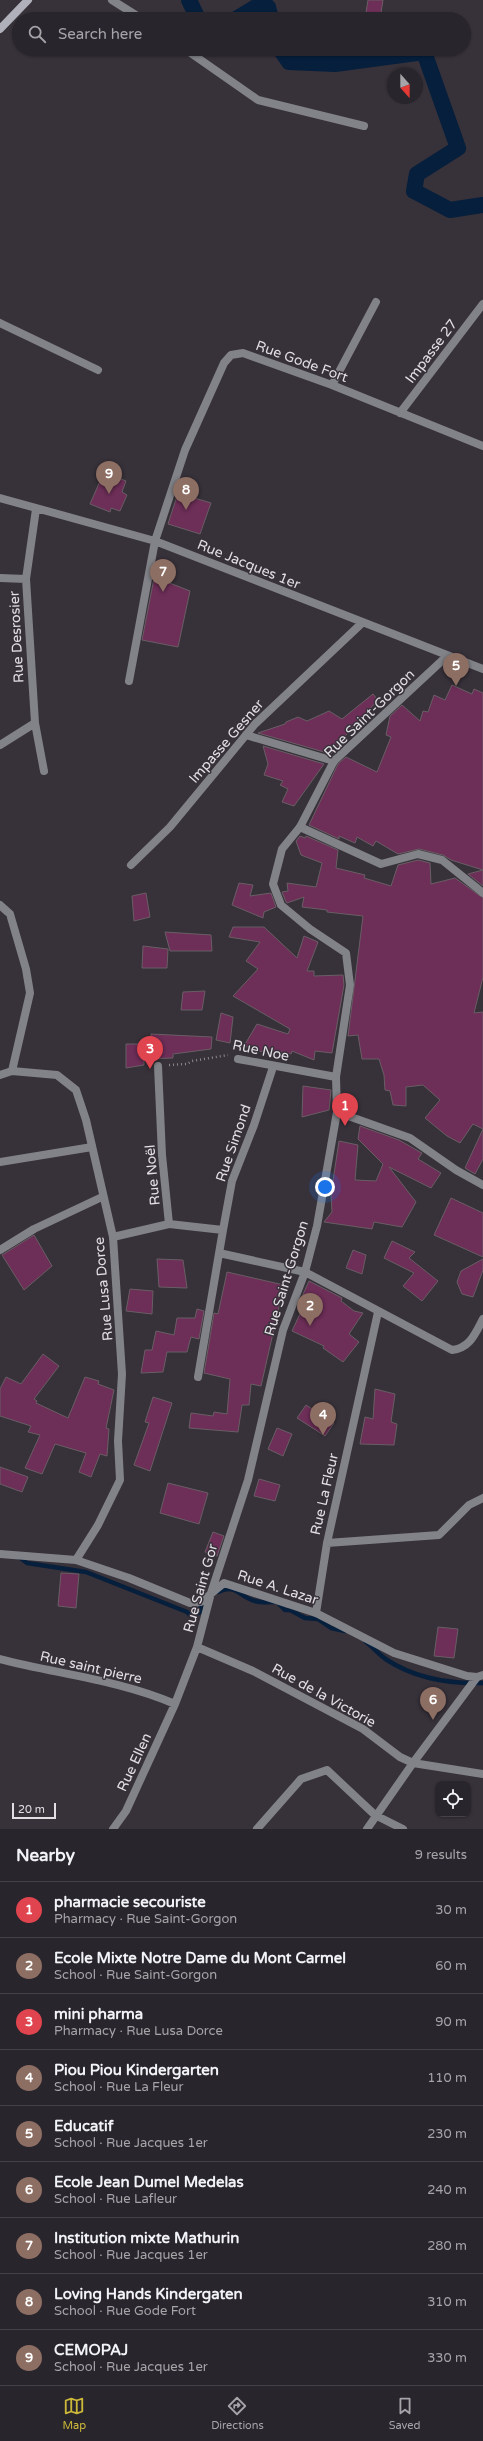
<!DOCTYPE html>
<html lang="en">
<head>
<meta charset="utf-8">
<style>
  body { margin:0; font-family:"Varela Round",sans-serif; background:#312d34; color:#f1f3f6 }
  .controls { position:absolute; right:12px; bottom:12px; display:grid; overflow:hidden; border-radius:8px; box-shadow:0 1px 3px #0004 }
  .controls button { width:36px; height:36px; display:grid; place-items:center; padding:0; border:0; border-bottom:1px solid #454248; background:#29252c; color:#f1f3f6; font:20px sans-serif }
  .compass { position:absolute; left:387px; top:68px; width:36px; height:36px; border-radius:50%; background:#29252c; box-shadow:0 1px 3px #0004; rotate:159deg }
  .scale { position:absolute; left:12px; bottom:10px; width:44px; box-sizing:border-box; padding-left:4px; border:2px solid #e2dee4; border-top:0; font-size:11px; line-height:14px; white-space:nowrap; color:#e2dee4; -webkit-text-stroke:3px #37313a; paint-order:stroke }
  .you { position:absolute; left:325px; top:1187px; width:14px; height:14px; margin:-10px; border:3px solid #fff; border-radius:50%; background:#1a73e8; box-shadow:0 0 0 6px #1a73e833 }
  .badge { display:grid; place-items:center; width:26px; height:26px; border-radius:50%; background:#ccb939; color:#fff; font-size:13px; font-weight:700 }
  .pin { position:absolute; translate:-50% -33px; filter:drop-shadow(0 1px 2px #0008) }
  .pin::after { content:''; position:absolute; top:21px; width:14px; height:12px; background:inherit; clip-path:polygon(0 0,100% 0,50% 100%) }
  .list { margin:0; padding:0; list-style:none }
  h2 { display:flex; justify-content:space-between; align-items:center; height:52px; margin:0; padding:0 16px; font-size:17px }
  h2 small { font-size:13px; font-weight:400; color:#a5a5a9 }
  .list li { display:grid; grid-template-columns:26px 1fr auto; gap:12px; align-items:center; box-sizing:border-box; height:56px; padding:0 16px; border-top:1px solid #454248 }
  .list b { display:block; font-size:15px; white-space:nowrap }
  .list p { margin:0; font-size:13px; white-space:nowrap; color:#a5a5a9 }
  .list em { font-size:13px; font-style:normal; color:#a5a5a9 }
  .icon { flex:none; width:22px; height:22px; fill:none; stroke:currentColor; stroke-width:2; stroke-linecap:round; stroke-linejoin:round }
  .map { position:relative; flex:none; width:483px; height:1829px; overflow:hidden }
  .search { position:absolute; background:#29252c; box-shadow:0 1px 3px #0004; left:12px; right:12px; top:12px; height:44px; display:flex; align-items:center; gap:10px; box-sizing:border-box; padding:0 14px; border-radius:22px; color:#a5a5a9; font-size:15px }
  .sheet { height:556px; background:#29252c }
  nav { display:flex; justify-content:space-around; align-items:center; box-sizing:border-box; height:56px; border-top:1px solid #454248; background:#29252c; font-size:11px; color:#a5a5a9 }
  nav a { display:grid; justify-items:center; gap:2px }
  nav .on { color:#ccb939 }
  .map>svg:first-child { display:block }
</style>
</head>
<body>
<div class="map">
<svg width="483" height="1829" viewBox="0 0 483 1829">
  <rect width="100%" height="100%" fill="#37313a"/>
  <g fill="none" stroke-linecap="round" stroke-linejoin="round">
    <path stroke="#051f3c" stroke-width="4.5" d="M18 1556 27 1563 86 1572 187 1612 191 1616 203 1611 200 1608 204 1601
      M218 1592C235 1583 240 1597 255 1601 261 1603 270 1602 277 1602L285 1610H290L305 1618 318 1619 331 1628 345 1631
      M366 1642C373 1647 379 1655 387 1660 415 1678 450 1684 483 1683"/>
    <path stroke="#051f3c" stroke-width="16" d="M189 0 198 19
      M236 19 254 8 268 7 271 19
      M280 49 289 62 335 64 424 52 458 148 417 174 414 191 450 210 483 205"/>
  </g>
  <path fill="#6d2e58" stroke="#695e64" d="M368 0H383L380 19H365Z
    M104 472 126 481 122 492 127 495 120 511 111 508 110 512 90 504Z
    M178 493 211 503 200 534 168 524Z
    M157 563 169 567 167 582 190 591 178 647 142 640Z
    M452 685 472 694 474 689 483 693V886L468 874 483 870 451 860 443 855 419 849 398 854 376 841 373 846 357 837 355 843 339 836V839L309 825 338 764 346 757 377 772 391 737 386 735 390 716 402 705 420 721 423 711 428 712 434 695 445 700Z
    M373 694 378 700 350 730 331 754 258 733 285 724 286 722 298 717 307 721 329 711 342 719Z
    M263 746 324 764 294 806 282 802 288 789 280 785 283 781 264 775 268 764Z
    M300 836 305 838 306 836 338 850 336 868 365 875 364 878 391 886 398 865 418 860 430 863 431 884 455 878 483 898V977L474 1013 483 1012V1159L475 1174 465 1168 483 1129 473 1124 460 1143 447 1136 425 1118 440 1100 423 1085 406 1087V1106L393 1105 390 1091 385 1090 384 1075 379 1059H362L358 1035 348 1036 363 916 327 912V910L302 907 304 897 287 903 286 902 282 892 288 891 287 883 316 887 322 863 301 855 296 841Z
    M239 883 253 885 250 896 271 893 276 907 264 912 263 918 232 905Z
    M146 893 150 917 134 921 132 896Z
    M233 927H264L297 958 304 936 318 942 307 971H314V976L343 975 344 985 332 1053 315 1051 314 1060 292 1051 291 1054 276 1051 275 1056 244 1046 257 1024 288 1034 290 1029 233 996 258 969 246 961 260 942 229 937Z
    M165 932 211 935 212 951H170Z
    M143 946 168 949 167 968H142Z
    M205 991 202 1010H181L183 992Z
    M221 1013 233 1017 230 1043 216 1040Z
    M151 1034 212 1037 211 1049 173 1054V1058L144 1059V1065L126 1068V1044H152Z
    M303 1086 331 1090 329 1110 302 1117Z
    M360 1126 399 1140 420 1152 422 1153 418 1159 441 1173 431 1188 389 1167 416 1202 402 1227 374 1222 372 1229 324 1222 332 1212 331 1194 339 1141 358 1145 355 1180 376 1181 383 1164 358 1139Z
    M451 1198 483 1213V1257L434 1235Z
    M34 1235 52 1266 24 1290 2 1255Z
    M392 1241 415 1252 409 1258 438 1281 422 1301 403 1286 414 1273 384 1258Z
    M353 1250 366 1255 362 1274 346 1268Z
    M157 1259 183 1260 187 1288 159 1287Z
    M483 1259V1270L473 1297 462 1294 457 1282 461 1271Z
    M227 1272 284 1285 261 1386 251 1384 249 1405H242L238 1432 189 1428 191 1413 213 1416 214 1412 227 1414 230 1379 204 1373 214 1313 218 1314Z
    M309 1281 342 1298 341 1301 354 1311 363 1313 349 1334 359 1342 343 1362 323 1348 324 1346 292 1331 306 1301 301 1299Z
    M130 1289 153 1291 152 1314 126 1311Z
    M197 1309 204 1311 199 1339 191 1337 187 1352H167L163 1372 141 1373 145 1350H152L156 1331 174 1335 177 1318H195Z
    M43 1354 59 1366 34 1399 37 1401 36 1403 68 1418 85 1377 99 1381 98 1384 114 1390 106 1428 109 1429 107 1456 100 1454 91 1477 79 1472 86 1453 55 1444 42 1474 25 1468 40 1435 28 1432 31 1426 0 1416V1389L6 1377 21 1384Z
    M375 1389 395 1394 391 1422 397 1424 394 1445 360 1444 365 1417 373 1419Z
    M153 1397 172 1403 150 1471 134 1465 149 1423 145 1422Z
    M306 1405 334 1423 325 1436 297 1418Z
    M277 1428 292 1434 283 1456 268 1449Z
    M0 1467 28 1477 22 1492 0 1484Z
    M259 1479 280 1485 275 1501 254 1496Z
    M168 1483 208 1493 199 1524 160 1513Z
    M213 1532 224 1536 217 1556 205 1552Z
    M61 1573 79 1574 76 1608 58 1606Z
    M438 1627 458 1629 454 1658 434 1656Z"/>
  <g fill="none" stroke-linecap="round" stroke-linejoin="round">
    <path stroke="#8b868d" stroke-width="2.5" stroke-dasharray="1 3" stroke-linecap="butt" d="M169 1065 187 1064 192 1061 228 1055"/>
    <path stroke="#828388" stroke-width="8" d="M246 735 334 761
      M300 827 381 864 418 854 442 860 483 893
      M238 1059 336 1077
      M0 1162 92 1147
      M113 1237 169 1224 162 1155 158 1066
      M0 1250 34 1229 102 1197"/>
    <path stroke="#828388" stroke-width="8" d="M112 0 142 19
      M185 49 258 100 364 126
      M0 323 98 370
      M332 385 376 302
      M400 413 483 304
      M0 498 155 541 483 669
      M0 578 26 579
      M129 681 155 541 185 450 224 363 231 355 243 353 332 385 483 446
      M35 723 44 771
      M0 745 35 723 26 579 36 509
      M131 865 170 827 255 724 362 623
      M0 905 10 914 26 969 30 993 12 1071
      M0 1075 12 1071 57 1075 76 1090 86 1120 113 1237 122 1374 118 1441 120 1480 98 1525 76 1560
      M337 1112 410 1138 456 1170 483 1185
      M169 1224 223 1230 198 1377
      M223 1230 232 1181 254 1125 273 1067
      M219 1253 305 1272 452 1350C470 1348 475 1334 483 1319
      M327 1543 439 1535 469 1505 483 1498
      M0 1554 76 1560 129 1578 190 1603 201 1602 224 1583 316 1613 394 1653 467 1676 477 1677
      M316 1613 327 1543 378 1312
      M197 1647 253 1671 363 1729 400 1757 413 1763 483 1774
      M0 1659C58 1674 120 1680 175 1704
      M113 1829 126 1811 175 1704 197 1647 211 1593 248 1480 283 1330 305 1272 317 1226 337 1112 336 1077 350 985 346 953 310 929 281 905 273 884 282 849 300 827 334 761 447 656
      M257 1829 301 1779 327 1770 375 1815 403 1829
      M367 1829 413 1763 477 1677 483 1675"/>
    <path stroke="#afb0b9" stroke-width="8" d="M0 29 28 0"/>
  </g>
  <g text-anchor="middle" stroke-width="3" stroke-linejoin="round" paint-order="stroke">
    <g font-size="14" fill="#e2dee4" stroke="#37313a">
      <text transform="translate(431 351) rotate(-53)" y="5">Impasse 27</text>
      <text transform="translate(302 361) rotate(20)" y="5">Rue Gode Fort</text>
      <text transform="translate(249 564) rotate(22)" y="5">Rue Jacques 1er</text>
      <text transform="translate(16 637) rotate(-93)" y="5">Rue Desrosier</text>
      <text transform="translate(369 713) rotate(-44)" y="5">Rue Saint-Gorgon</text>
      <text transform="translate(226 741) rotate(-49)" y="5">Impasse Gesner</text>
      <text transform="translate(261 1050) rotate(12)" y="5">Rue Noe</text>
      <text transform="translate(233 1143) rotate(-71)" y="5">Rue Simond</text>
      <text transform="translate(152 1175) rotate(-95)" y="5">Rue Noël</text>
      <text transform="translate(286 1278) rotate(-73)" y="5">Rue Saint-Gorgon</text>
      <text transform="translate(103 1289) rotate(-95)" y="5">Rue Lusa Dorce</text>
      <text transform="translate(324 1494) rotate(-77)" y="5">Rue La Fleur</text>
      <text transform="translate(278 1587) rotate(18)" y="5">Rue A. Lazar</text>
      <text transform="translate(200 1588) rotate(-74)" y="5">Rue Saint Gor</text>
      <text transform="translate(91 1667) rotate(13)" y="5">Rue saint pierre</text>
      <text transform="translate(324 1695) rotate(29)" y="5">Rue de la Victorie</text>
      <text transform="translate(134 1762) rotate(-65)" y="5">Rue Ellen</text>
    </g>
  </g>
</svg>
<div class="controls">
<button><svg class="icon" aria-label="locate" viewBox="0 0 24 24"><circle cx="12" cy="12" r="6"/><path d="M12 2v4M12 18v4M2 12h4M18 12h4"/></svg></button>
</div>
<svg class="compass" viewBox="-18 -18 36 36"><path d="M0-13l5 13h-10z" fill="#e53935"/><path d="M0 13l5-13h-10z" fill="#a5a5a9"/></svg>
<div class="scale">20 m</div>
<div class="you"></div>
<div class="pin badge" style="left:345px;top:1126px;background:#e0444e">1</div>
<div class="pin badge" style="left:310px;top:1326px;background:#8d6e63">2</div>
<div class="pin badge" style="left:150px;top:1069px;background:#e0444e">3</div>
<div class="pin badge" style="left:323px;top:1435px;background:#8d6e63">4</div>
<div class="pin badge" style="left:456px;top:686px;background:#8d6e63">5</div>
<div class="pin badge" style="left:433px;top:1720px;background:#8d6e63">6</div>
<div class="pin badge" style="left:163px;top:592px;background:#8d6e63">7</div>
<div class="pin badge" style="left:186px;top:510px;background:#8d6e63">8</div>
<div class="pin badge" style="left:109px;top:494px;background:#8d6e63">9</div>
<div class="search"><svg class="icon" aria-label="search" viewBox="0 0 24 24"><circle cx="10" cy="10" r="6"/><path d="M15 15l6 6"/></svg>Search here</div>
</div>
<section class="sheet">
<h2>Nearby<small>9 results</small></h2>
<ul class="list">
<li><span class="badge" style="background:#e0444e">1</span><div><b>pharmacie secouriste</b><p>Pharmacy · Rue Saint-Gorgon</p></div><em>30 m</em></li>
<li><span class="badge" style="background:#8d6e63">2</span><div><b>Ecole Mixte Notre Dame du Mont Carmel</b><p>School · Rue Saint-Gorgon</p></div><em>60 m</em></li>
<li><span class="badge" style="background:#e0444e">3</span><div><b>mini pharma</b><p>Pharmacy · Rue Lusa Dorce</p></div><em>90 m</em></li>
<li><span class="badge" style="background:#8d6e63">4</span><div><b>Piou Piou Kindergarten</b><p>School · Rue La Fleur</p></div><em>110 m</em></li>
<li><span class="badge" style="background:#8d6e63">5</span><div><b>Educatif</b><p>School · Rue Jacques 1er</p></div><em>230 m</em></li>
<li><span class="badge" style="background:#8d6e63">6</span><div><b>Ecole Jean Dumel Medelas</b><p>School · Rue Lafleur</p></div><em>240 m</em></li>
<li><span class="badge" style="background:#8d6e63">7</span><div><b>Institution mixte Mathurin</b><p>School · Rue Jacques 1er</p></div><em>280 m</em></li>
<li><span class="badge" style="background:#8d6e63">8</span><div><b>Loving Hands Kindergaten</b><p>School · Rue Gode Fort</p></div><em>310 m</em></li>
<li><span class="badge" style="background:#8d6e63">9</span><div><b>CEMOPAJ</b><p>School · Rue Jacques 1er</p></div><em>330 m</em></li>
</ul>
</section>
<nav>
<a class="on"><svg class="icon" aria-label="map" viewBox="0 0 24 24"><path d="M3 6l6-2 6 2 6-2v14l-6 2-6-2-6 2zM9 4v14M15 6v14"/></svg>Map</a>
<a><svg class="icon" aria-label="directions" viewBox="0 0 24 24"><path d="M12 3l9 9-9 9-9-9zM9 14v-3h6M13 9l2 2-2 2"/></svg>Directions</a>
<a><svg class="icon" aria-label="saved" viewBox="0 0 24 24"><path d="M7 4h10v16l-5-4-5 4z"/></svg>Saved</a>
</nav>
</body>
</html>
